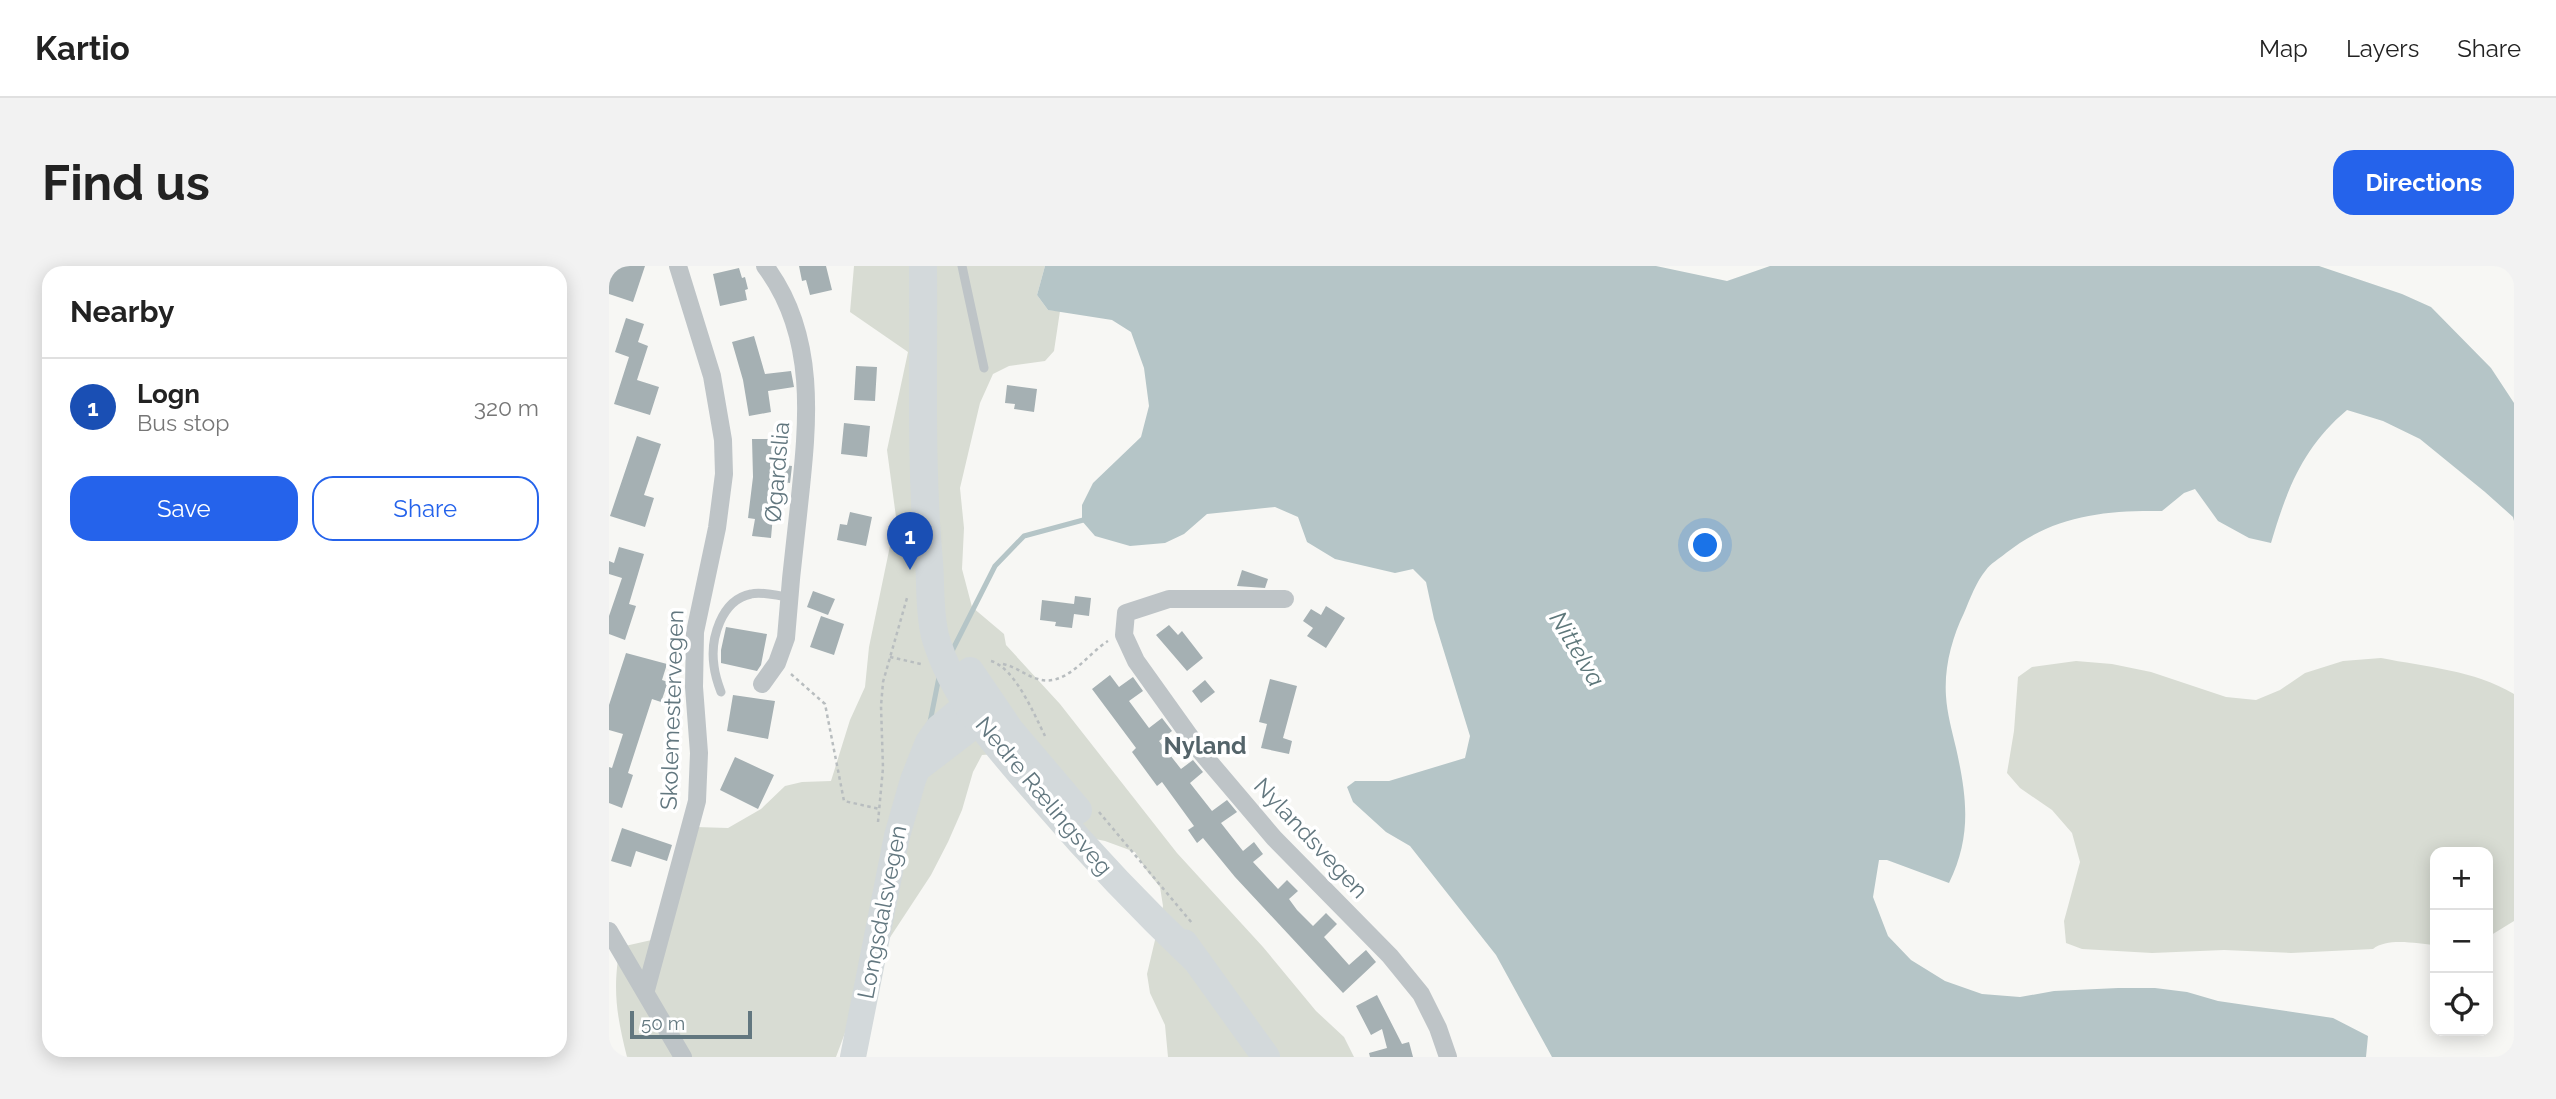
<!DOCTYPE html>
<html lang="en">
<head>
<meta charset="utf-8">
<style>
  body { margin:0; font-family:Raleway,sans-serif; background:#f2f2f2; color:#222 }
  .controls { position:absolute; right:21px; bottom:21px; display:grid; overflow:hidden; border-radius:14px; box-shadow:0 4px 18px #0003 }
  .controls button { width:63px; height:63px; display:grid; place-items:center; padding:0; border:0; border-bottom:2px solid #e0e0e0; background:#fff; color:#222; font:35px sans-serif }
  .scale { position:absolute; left:21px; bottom:18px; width:122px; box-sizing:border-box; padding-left:7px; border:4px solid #62777f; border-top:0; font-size:19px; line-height:24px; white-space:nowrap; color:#62777f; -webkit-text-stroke:5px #fff; paint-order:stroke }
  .you { position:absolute; left:1097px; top:280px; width:24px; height:24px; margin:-18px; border:5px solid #fff; border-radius:50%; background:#1a73e8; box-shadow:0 0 0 10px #1a73e833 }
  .badge { display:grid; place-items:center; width:46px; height:46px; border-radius:50%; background:#2563eb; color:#fff; font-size:23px; font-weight:700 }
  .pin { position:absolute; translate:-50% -58px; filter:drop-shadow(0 2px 4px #0008) }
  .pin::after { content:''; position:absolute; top:37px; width:24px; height:21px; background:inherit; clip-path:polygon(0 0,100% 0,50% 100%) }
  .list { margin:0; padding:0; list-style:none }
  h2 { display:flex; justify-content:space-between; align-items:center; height:91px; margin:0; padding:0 28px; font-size:30px }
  h2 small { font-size:23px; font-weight:400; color:#767676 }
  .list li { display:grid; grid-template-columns:46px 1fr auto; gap:21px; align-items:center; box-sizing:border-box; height:98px; padding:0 28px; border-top:2px solid #e0e0e0 }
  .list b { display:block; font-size:26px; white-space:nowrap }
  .list p { margin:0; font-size:23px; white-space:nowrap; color:#767676 }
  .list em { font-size:23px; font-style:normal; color:#767676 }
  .actions { display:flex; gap:14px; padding:21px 28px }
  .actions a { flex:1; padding:16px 0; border:2px solid #2563eb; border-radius:21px; text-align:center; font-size:24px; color:#2563eb }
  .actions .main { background:#2563eb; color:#fff }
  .icon { flex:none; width:38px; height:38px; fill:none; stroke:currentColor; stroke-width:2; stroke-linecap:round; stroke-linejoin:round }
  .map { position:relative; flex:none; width:1905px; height:791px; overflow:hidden; border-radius:21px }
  header { display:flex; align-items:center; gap:42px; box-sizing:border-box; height:98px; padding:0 35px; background:#fff; border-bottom:2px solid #e0e0e0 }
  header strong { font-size:33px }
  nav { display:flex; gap:38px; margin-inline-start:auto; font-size:24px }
  .intro { display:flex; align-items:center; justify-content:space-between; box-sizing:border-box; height:168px; padding:0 42px }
  h1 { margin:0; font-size:49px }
  .button { padding:18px 32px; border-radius:21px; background:#2563eb; color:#fff; font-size:24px; font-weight:700 }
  main { display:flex; gap:42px; padding:0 42px }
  aside { flex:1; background:#fff; border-radius:21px; box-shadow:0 4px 18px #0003 }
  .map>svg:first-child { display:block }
</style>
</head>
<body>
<header>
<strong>Kartio</strong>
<nav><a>Map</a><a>Layers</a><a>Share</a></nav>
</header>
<div class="intro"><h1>Find us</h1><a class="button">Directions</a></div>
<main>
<aside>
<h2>Nearby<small></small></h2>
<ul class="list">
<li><span class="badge" style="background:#1a4fb4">1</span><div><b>Logn</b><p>Bus stop</p></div><em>320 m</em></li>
</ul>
<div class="actions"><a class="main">Save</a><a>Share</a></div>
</aside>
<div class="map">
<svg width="1905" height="791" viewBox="0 0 1905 791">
  <rect width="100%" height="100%" fill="#f7f7f4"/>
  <path fill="#d8dcd3" d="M245 0H436L428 29 439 44 451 45 445 85 436 95 400 100 384 108 371 137 351 222 355 262 353 303 363 341 395 368 397 379 451 438 568 587 654 681 707 745 735 771 745 791H559L556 759 541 727 538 708 554 640 551 621 538 605 526 586 496 575 462 568 386 488 373 489 364 506 353 544 339 576 322 609 280 673 249 732 227 791H18C7 747 3 721 12 676L16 680 47 673 87 561 119 562 152 543 176 520 193 516 222 515 241 454 256 421 260 381 287 251 278 184 299 86 241 46Z
    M1772 392C1817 401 1865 404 1905 428V655L1879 671V586H1826V679C1809 678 1779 671 1764 683L1682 687 1615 684 1543 687 1473 683 1457 677 1455 655 1471 596 1463 567 1443 544 1411 522 1398 507 1405 465 1409 411 1423 401 1467 395 1503 398 1542 406 1617 431 1647 434 1671 424 1696 407 1734 395Z"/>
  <path fill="#b5c5c7" d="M436 0H1047L1118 15 1161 0H1710L1793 28 1822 41 1882 102 1905 137V255L1904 251 1876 226 1811 173 1774 155 1738 144C1694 181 1678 223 1662 277L1640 272 1609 255 1586 223 1575 227 1553 245C1494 244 1444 250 1397 287 1391 292 1381 298 1377 304 1367 316 1361 333 1355 347 1343 372 1335 401 1337 430 1338 447 1343 465 1347 482 1358 531 1363 570 1340 617L1278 594H1270L1264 631 1279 670 1302 694 1336 715 1373 728 1411 731 1445 725 1509 722H1546L1578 726 1609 735 1724 752 1759 770 1757 791H943L887 689 801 580 777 566 744 536 738 521 746 515H780L856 492 861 470 825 353 817 316 804 303 786 307 726 293 698 276 689 251 666 241 598 248 575 268 556 277 521 280 486 270 473 255V239L484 217 532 171 540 140 535 102 522 66 503 54 439 44 428 29Z"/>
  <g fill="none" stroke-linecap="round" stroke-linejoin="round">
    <path stroke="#b5c5c7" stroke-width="5" d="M342 387 386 300 415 270 478 253
      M321 456 330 411"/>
  </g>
  <path fill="#a5b0b3" d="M0 0H36L24 36 0 28Z
    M190 0H217L223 24 201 29 197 14 193 15Z
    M130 2 133 12 136 11 139 23 136 24 138 34 111 40 104 8Z
    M17 52 35 58 29 76 39 80 28 114 50 121 41 149 5 138 20 91 6 86Z
    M145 70 156 108 182 105 185 121 159 125 162 146 140 150 134 114 123 76Z
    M247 100 268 101 266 135 245 134Z
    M398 119 428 123 425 146 405 143 406 138 396 137Z
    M235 157 261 160 258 191 232 188Z
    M28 170 52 178 35 229 45 232 36 261 1 250Z
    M143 173H165L166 198 183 200 181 217 167 215 162 272 143 270 146 253 139 252 144 211Z
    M241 246 263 251 257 280 228 274 231 258 238 259Z
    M10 281 35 288 20 338 27 340 16 374 0 368V350L13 312 0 308V295L5 297Z
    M633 304 659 313 656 322 628 320Z
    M204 325 226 333 219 349 198 341Z
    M466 330 482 332 480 350 465 348 463 362 446 360 447 356 431 354 433 334 465 338Z
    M717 340 736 352 717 382 698 370 704 362 694 355 702 343 712 349Z
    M212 350 235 358 225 389 201 381Z
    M560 359 569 369 573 365 594 392 578 405 547 369Z
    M117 361 158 368 152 399 148 405 112 397V384Z
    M17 387 58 398 53 414 59 416 52 436 43 433 19 507 24 509 13 542 0 537V501L3 502 14 468 0 464V439Z
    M501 409 510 421 524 411 534 425 520 435 540 462 553 452 563 465 550 475 572 503 584 494 594 506 581 517 603 545 618 534 628 546 612 557 634 585 645 576 654 588 644 596 669 623 678 614 689 625 680 633 688 644 704 660 717 647 728 658 715 671 740 699 757 684 767 696 734 727 626 611 594 572 588 577 579 564 585 560 553 516 548 520 523 486 527 482 483 423Z
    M661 413 688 420 674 472 683 475 680 488 652 482 658 458 650 456Z
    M596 414 606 426 592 437 583 425Z
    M124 429 166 435 159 473 118 465Z
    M126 491 165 509 149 543 111 524Z
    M13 562 63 579 58 595 27 585 22 601 2 595Z
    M768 729 793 778 800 776 804 791H761L760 787 778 782 773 763 762 769 747 740Z"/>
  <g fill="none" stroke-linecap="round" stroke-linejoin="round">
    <path stroke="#b8bdbf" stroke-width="2.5" stroke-dasharray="3.5 3.5" stroke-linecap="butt" d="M281 391 312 398
      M382 395C406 402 425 448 436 470
      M394 398C408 401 417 410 429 413 457 422 478 388 499 375
      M182 408 216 438 235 535 271 543
      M490 546 583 657
      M269 556 274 502 272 440 274 416 298 332"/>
    <path stroke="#bec4c7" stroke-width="9" d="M353 0 375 102
      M112 426C109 418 106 409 105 400 101 373 112 334 142 328 153 325 168 330 180 331"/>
    <path stroke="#bec4c7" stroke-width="18" d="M676 333H560L517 347 515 369 527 395 592 486 665 572 781 690 812 728 829 762 839 791
      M153 418 168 397 177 372C180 331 184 290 189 249 198 164 211 73 156 0
      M0 665 74 791
      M37 724 88 535 90 487 85 421 86 366 108 262 115 208 114 174 103 110 69 0"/>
    <path stroke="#d3d9db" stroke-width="26" d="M310 502 370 456 379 436
      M244 791 288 570 304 514 319 476 329 462 358 438 379 435"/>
    <path stroke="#d3d9db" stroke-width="28" d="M314 0C315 98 311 198 320 296 322 321 320 345 326 370 344 433 391 484 433 532 481 588 532 642 586 693
      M361 405 401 464 469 544
      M575 677 657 791"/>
  </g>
  <g text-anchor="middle" stroke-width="7" stroke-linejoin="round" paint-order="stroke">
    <g font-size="23" fill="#62777f" stroke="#fff">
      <text transform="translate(168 206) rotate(-85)" y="8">Øgardslia</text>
      <text transform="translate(63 444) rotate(-88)" y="8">Skolemestervegen</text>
      <text transform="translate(435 530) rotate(50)" y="8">Nedre Rælingsveg</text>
      <text transform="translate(702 572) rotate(47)" y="8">Nylandsvegen</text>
      <text transform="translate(273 646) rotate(-79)" y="8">Longsdalsvegen</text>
    </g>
    <g font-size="24" font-style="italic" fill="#5d777a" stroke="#fff">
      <text transform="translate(968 383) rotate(59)" y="8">Nittelva</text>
    </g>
    <g font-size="24" font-weight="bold" fill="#54646a" stroke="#fff">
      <text x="596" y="488">Nyland</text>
    </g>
  </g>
</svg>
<div class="controls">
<button>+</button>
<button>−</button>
<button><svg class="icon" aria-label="locate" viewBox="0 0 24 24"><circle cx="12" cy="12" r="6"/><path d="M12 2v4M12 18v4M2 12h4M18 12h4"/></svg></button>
</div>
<div class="scale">50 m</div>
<div class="you"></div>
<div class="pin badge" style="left:301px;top:304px;background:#1a4fb4">1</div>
</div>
</main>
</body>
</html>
